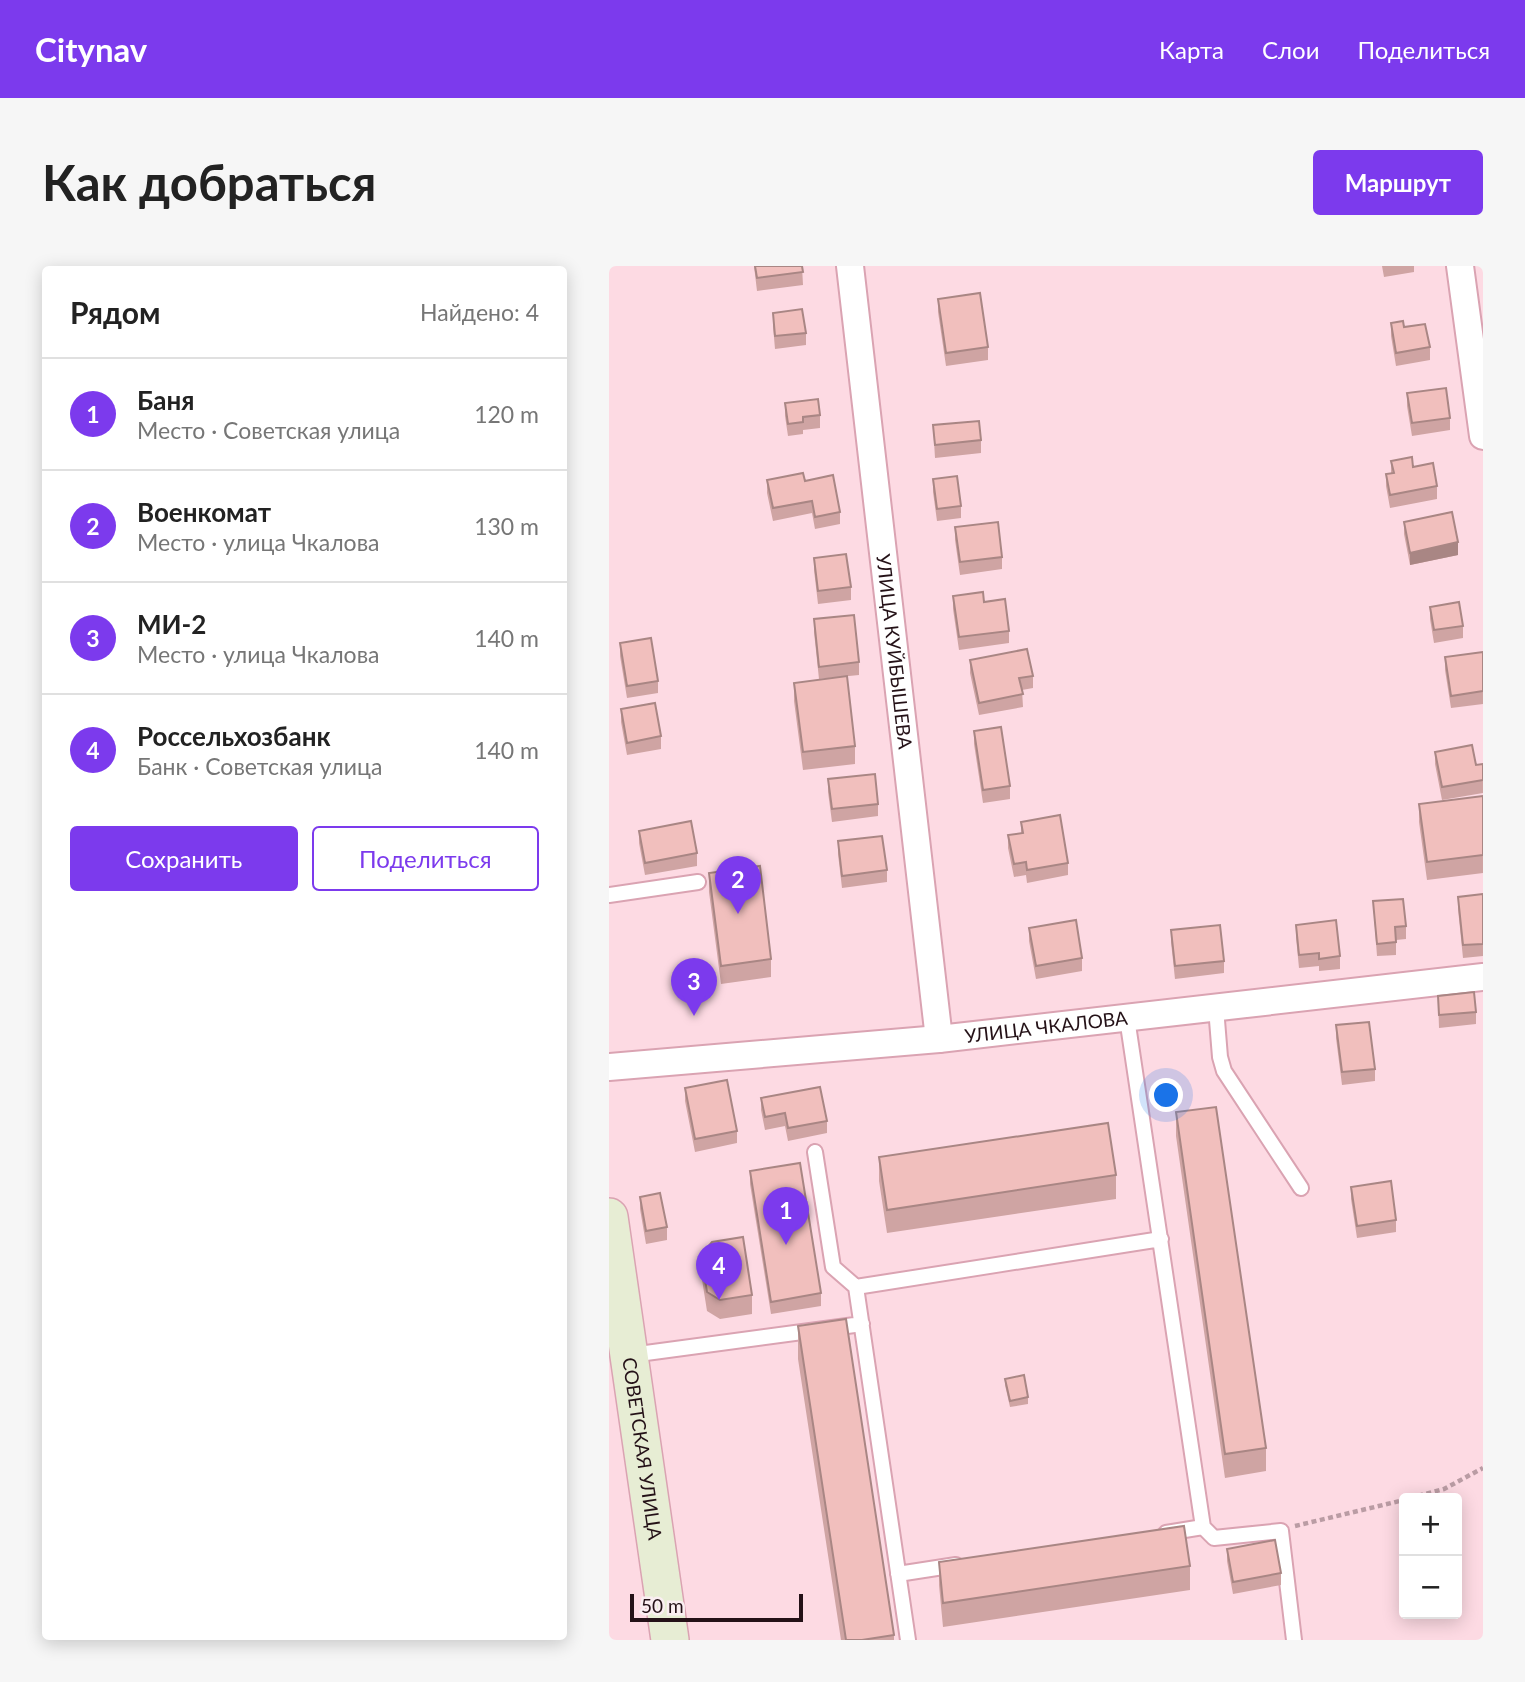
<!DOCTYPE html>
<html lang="ru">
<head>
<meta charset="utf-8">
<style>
  body { margin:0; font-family:Lato,sans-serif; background:#f6f6f6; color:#222 }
  .controls { position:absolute; right:21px; bottom:21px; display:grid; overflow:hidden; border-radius:7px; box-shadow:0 4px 18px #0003 }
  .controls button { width:63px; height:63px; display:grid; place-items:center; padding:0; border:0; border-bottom:2px solid #e0e0e0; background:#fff; color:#222; font:35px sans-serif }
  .scale { position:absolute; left:21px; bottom:18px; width:173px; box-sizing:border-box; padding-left:7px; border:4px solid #241117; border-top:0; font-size:19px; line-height:24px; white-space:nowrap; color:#241117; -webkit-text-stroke:5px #faeef1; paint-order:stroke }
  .you { position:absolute; left:558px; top:830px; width:24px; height:24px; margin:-18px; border:5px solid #fff; border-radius:50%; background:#1a73e8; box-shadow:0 0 0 10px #1a73e833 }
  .badge { display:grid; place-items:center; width:46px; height:46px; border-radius:50%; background:#7c3aed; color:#fff; font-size:23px; font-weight:700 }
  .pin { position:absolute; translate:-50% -58px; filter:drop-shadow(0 2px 4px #0008) }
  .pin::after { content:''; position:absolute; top:37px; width:24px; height:21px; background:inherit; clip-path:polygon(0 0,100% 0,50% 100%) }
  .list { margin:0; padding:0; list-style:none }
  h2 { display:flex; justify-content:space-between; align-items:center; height:91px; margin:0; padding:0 28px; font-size:30px }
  h2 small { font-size:23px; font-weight:400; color:#767676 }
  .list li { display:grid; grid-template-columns:46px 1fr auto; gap:21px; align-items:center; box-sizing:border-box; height:112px; padding:0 28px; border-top:2px solid #e0e0e0 }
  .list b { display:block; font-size:26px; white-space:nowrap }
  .list p { margin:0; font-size:23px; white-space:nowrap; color:#767676 }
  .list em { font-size:23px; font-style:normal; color:#767676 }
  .actions { display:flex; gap:14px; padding:21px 28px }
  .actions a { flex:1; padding:16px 0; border:2px solid #7c3aed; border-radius:7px; text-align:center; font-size:24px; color:#7c3aed }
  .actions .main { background:#7c3aed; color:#fff }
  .map { position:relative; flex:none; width:874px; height:1374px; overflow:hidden; border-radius:7px }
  header { display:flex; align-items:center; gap:42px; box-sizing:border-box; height:98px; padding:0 35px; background:#7c3aed; color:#fff }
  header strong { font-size:33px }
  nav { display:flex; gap:38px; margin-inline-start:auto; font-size:24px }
  .intro { display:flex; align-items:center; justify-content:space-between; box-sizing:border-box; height:168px; padding:0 42px }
  h1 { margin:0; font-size:49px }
  .button { padding:18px 32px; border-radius:7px; background:#7c3aed; color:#fff; font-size:24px; font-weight:700 }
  main { display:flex; gap:42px; padding:0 42px }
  aside { flex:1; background:#fff; border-radius:7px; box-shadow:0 4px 18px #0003 }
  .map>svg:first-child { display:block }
</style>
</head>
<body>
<header>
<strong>Citynav</strong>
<nav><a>Карта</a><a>Слои</a><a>Поделиться</a></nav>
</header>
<div class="intro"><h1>Как добраться</h1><a class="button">Маршрут</a></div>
<main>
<aside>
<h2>Рядом<small>Найдено: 4</small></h2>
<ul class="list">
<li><span class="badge">1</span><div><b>Баня</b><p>Место · Советская улица</p></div><em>120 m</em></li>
<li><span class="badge">2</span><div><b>Военкомат</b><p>Место · улица Чкалова</p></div><em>130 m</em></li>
<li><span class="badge">3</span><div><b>МИ-2</b><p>Место · улица Чкалова</p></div><em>140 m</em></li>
<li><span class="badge">4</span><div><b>Россельхозбанк</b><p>Банк · Советская улица</p></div><em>140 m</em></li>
</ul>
<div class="actions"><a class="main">Сохранить</a><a>Поделиться</a></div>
</aside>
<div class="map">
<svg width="874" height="1374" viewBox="0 0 874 1374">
  <rect width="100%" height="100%" fill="#fddae3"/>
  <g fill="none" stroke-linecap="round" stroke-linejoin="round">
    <g stroke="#daa3b2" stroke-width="18">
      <path id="lane" d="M0 629 89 616
        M607 742 611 791 615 805 692 922
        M518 752 594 1261 605 1272 672 1265 685 1374
        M206 886 224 1001 247 1021
        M22 1089 253 1058
        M557 1267 594 1261
        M289 1308 347 1299
        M299 1374 247 1021 552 973"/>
    </g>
    <g stroke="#daa3b2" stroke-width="30">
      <g id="street">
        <path id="s1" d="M241 0 330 773"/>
        <path d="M851 0 874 170"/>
        <path id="s2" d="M0 801 330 773 874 711"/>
      </g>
    </g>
    <g stroke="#daa3b2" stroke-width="40">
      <g id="secondary">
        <path id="s3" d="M0 951 61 1374"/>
      </g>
    </g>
    <path stroke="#ba9ca4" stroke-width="4.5" stroke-dasharray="5 3.5" stroke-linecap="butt" d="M801 1232 835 1223 874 1202
      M686 1260 795 1234"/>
    <use href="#lane" stroke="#fff" stroke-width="14"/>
    <use href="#street" stroke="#fff" stroke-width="26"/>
    <use href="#secondary" stroke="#e7edd4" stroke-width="37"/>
  </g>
  <path fill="#cfa4a3" d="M145 0H193L194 19 148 25Z
    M773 0H805V6L775 11Z
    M329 33 379 81V94L337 100 329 46Z
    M164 47 197 67V79L166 83 164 60Z
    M782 57 795 61 821 81V94L787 100 782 70Z
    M798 127 841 152V164L803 170 798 140Z
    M176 137 211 149V162L194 164V168L179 170 176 150Z
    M324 159 372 174V187L326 192Z
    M782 195 804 201 828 220V233L781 242 777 220V208L782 207Z
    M324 213 352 240V252L328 255 324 226Z
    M158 214 196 215 231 246V258L206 263 203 247 164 255 158 227Z
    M795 256 849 289 801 299 795 268Z
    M346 261 393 291V303L351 309 346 274Z
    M205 292 242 321V334L209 338 205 304Z
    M344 330 375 336 400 365V377L350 384 344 343Z
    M821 341 854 360V372L825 377 821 353Z
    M205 353 250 396V409L210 413 205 366Z
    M11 377 49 415V427L18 432 11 390Z
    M874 386V438L842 442 836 404V391Z
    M361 394 424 410V422L413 424 414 441 370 449 361 407Z
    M185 417 246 480V498L194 504 185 435Z
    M12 443 52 470V483L18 489 12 456Z
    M365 465 401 520V533L374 537 365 478Z
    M826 486 867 499 874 498V527L833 534 826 498Z
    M219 513 269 538V550L223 556 219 526Z
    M874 530V607L818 614 810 556V538Z
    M412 556 459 597V609L418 617 417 609 405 611 399 582V569L412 567Z
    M30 565 88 587V600L36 609 30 577Z
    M229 575 278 604V616L233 622 229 588Z
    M100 607 162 693V711L112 718 100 626Z
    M874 628V690L854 692 849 643V631Z
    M764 635 797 660V673L787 674V689L768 690Z
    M687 659 731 690V703L710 705V700L690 702 687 671Z
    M420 662 473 692V705L427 713 420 675Z
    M562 664 615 695V707L566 713 562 676Z
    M829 730 867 746V758L830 762Z
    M727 759 766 803V815L733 819 727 772Z
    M76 822 128 865V877L86 886 76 835Z
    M152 832 218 855V867L179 875 176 860 156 864 152 844Z
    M567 846 657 1182V1205L616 1212 567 870Z
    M270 891 507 909V933L278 967 270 915Z
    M141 905 212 1027V1040L162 1048 141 918Z
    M742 921 787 954V966L748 972 742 933Z
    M31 931 58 961V974L37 978 31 943Z
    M92 989 143 1029V1048L111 1053 98 1045 92 1007Z
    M189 1060 285 1369V1374H232L189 1093Z
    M396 1113 419 1131V1138L401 1141 396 1119Z
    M618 1283 672 1307V1319L624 1328 618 1295Z
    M330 1296 581 1300V1324L334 1361 330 1319Z"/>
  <path fill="#a98684" d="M849 276V289L801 299V287Z"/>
  <path fill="#f1bfbd" stroke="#a98684" stroke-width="2" d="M146 0H193L194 6 148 12Z
    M371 27 379 81 337 87 329 33Z
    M193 43 197 67 166 70 164 47Z
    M794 55 795 61 816 58 821 81 787 87 782 57Z
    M837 122 841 152 803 157 798 127Z
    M209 133 211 149 194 151V156L179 158 176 137Z
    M370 155 372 174 326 179 324 159Z
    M803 191 804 201 824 197 828 220 781 229 777 208 785 207 782 195Z
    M194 207 196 215 224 209 231 246 206 251 203 235 164 242 158 214Z
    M348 210 352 240 328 243 324 213Z
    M843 246 849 276 801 287 795 256Z
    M389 256 393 291 351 296 346 261Z
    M237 288 242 321 209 325 205 292Z
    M374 326 375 336 396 333 400 365 350 371 344 330Z
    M850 336 854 360 825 364 821 341Z
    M245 349 250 396 210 401 205 353Z
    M42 372 49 415 18 420 11 377Z
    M418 383 424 410 410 412 414 428 370 437 361 394Z
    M874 386V425L842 430 836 391Z
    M238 410 246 480 194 486 185 417Z
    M46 437 52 470 18 477 12 443Z
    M392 461 401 520 374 524 365 465Z
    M863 479 867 499 874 498V514L833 521 826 486Z
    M266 508 269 538 223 543 219 513Z
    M874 530V589L818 596 810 538Z
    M451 549 459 597 418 604 417 596 405 598 399 569 414 567 412 556Z
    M82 555 88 587 36 597 30 565Z
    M273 570 278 604 233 610 229 575Z
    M151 600 162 693 112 700 100 607Z
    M874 628V678L854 679 849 631Z
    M794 633 797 660 786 661 787 676 768 678 764 635Z
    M467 654 473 692 427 700 420 662Z
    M727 654 731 690 710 693V687L690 689 687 659Z
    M611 659 615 695 566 700 562 664Z
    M865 726 867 746 830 749 829 730Z
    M760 756 766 803 733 806 727 759Z
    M118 814 128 865 86 873 76 822Z
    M211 821 218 855 179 862 176 847 156 851 152 832Z
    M607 841 657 1182 616 1188 567 846Z
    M499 857 507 909 278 944 270 891Z
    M191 897 212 1027 162 1036 141 905Z
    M782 915 787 954 748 960 742 921Z
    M51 927 58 961 37 965 31 931Z
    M134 971 143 1029 111 1034 98 1026 92 989 103 976Z
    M237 1053 285 1369 253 1374H237L189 1060Z
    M415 1109 419 1131 401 1135 396 1113Z
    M575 1260 581 1300 334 1337 330 1296Z
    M666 1274 672 1307 624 1316 618 1283Z"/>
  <g text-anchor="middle" stroke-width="6" stroke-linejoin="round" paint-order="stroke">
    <g font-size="19" fill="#241117" stroke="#faeef1">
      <text dy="7" stroke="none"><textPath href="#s1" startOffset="388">УЛИЦА КУЙБЫШЕВА</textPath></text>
      <text dy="7" stroke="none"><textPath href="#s2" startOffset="439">УЛИЦА ЧКАЛОВА</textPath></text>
      <text dy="7" stroke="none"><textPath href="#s3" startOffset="234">СОВЕТСКАЯ УЛИЦА</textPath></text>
    </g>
  </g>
</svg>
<div class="controls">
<button>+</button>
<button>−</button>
</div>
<div class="scale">50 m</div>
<div class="you"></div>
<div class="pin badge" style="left:177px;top:979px">1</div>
<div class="pin badge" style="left:129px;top:648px">2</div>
<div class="pin badge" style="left:85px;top:750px">3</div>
<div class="pin badge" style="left:110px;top:1034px">4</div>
</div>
</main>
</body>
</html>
